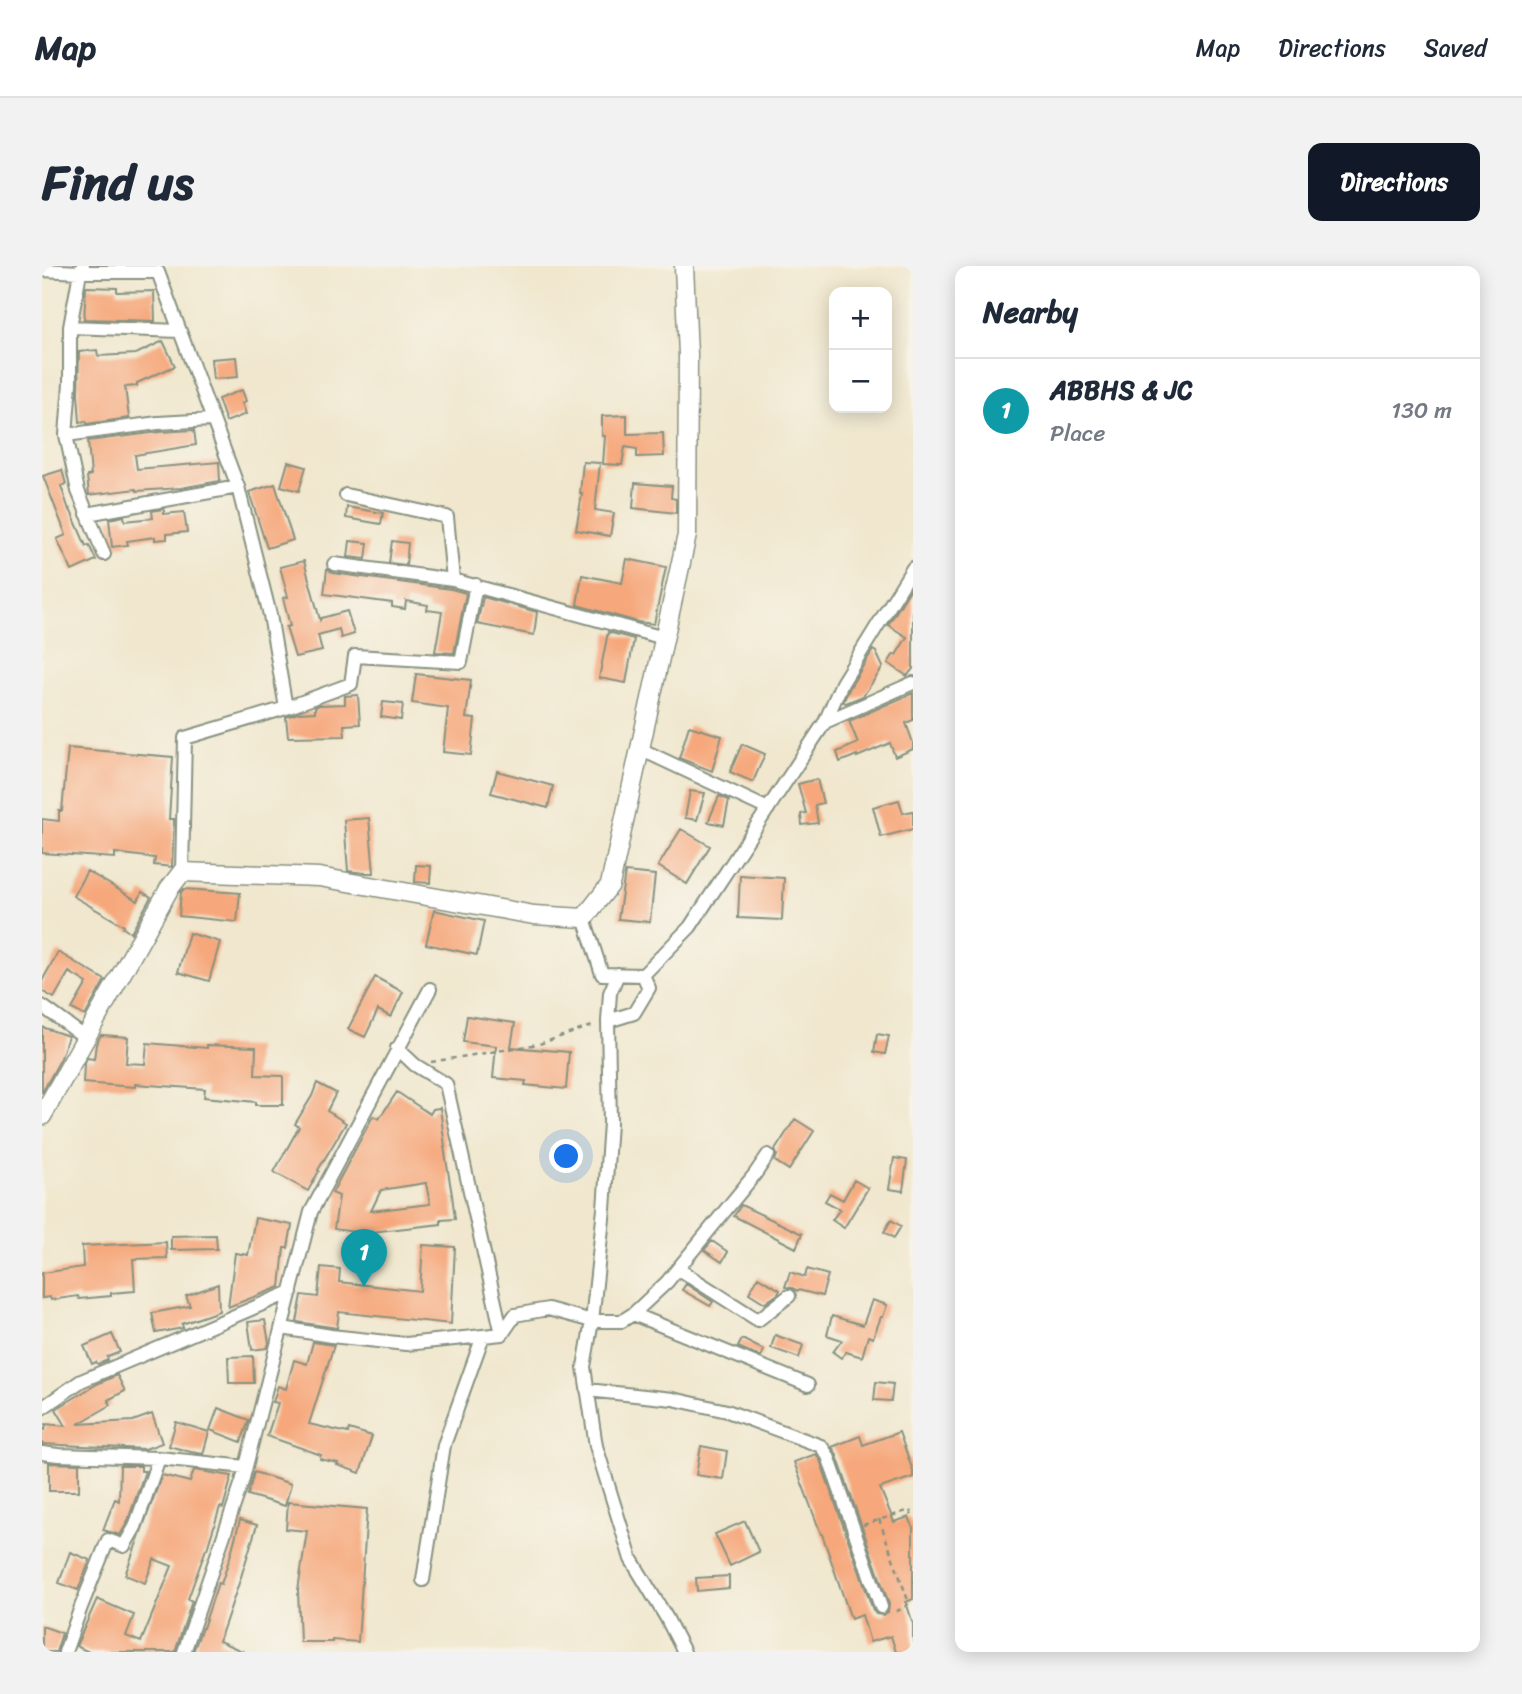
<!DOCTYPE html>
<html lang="en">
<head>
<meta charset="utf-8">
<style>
  body { margin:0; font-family:Sriracha,sans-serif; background:#f2f2f3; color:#1f2937 }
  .controls { position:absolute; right:21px; top:21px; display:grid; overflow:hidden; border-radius:14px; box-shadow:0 4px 18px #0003 }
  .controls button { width:63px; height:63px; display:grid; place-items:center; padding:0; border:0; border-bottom:2px solid #e0e1e3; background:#fff; color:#1f2937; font:35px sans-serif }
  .you { position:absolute; left:525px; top:891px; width:24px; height:24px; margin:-18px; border:5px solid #fff; border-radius:50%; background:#1a73e8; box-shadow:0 0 0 10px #1a73e833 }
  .badge { display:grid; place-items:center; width:46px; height:46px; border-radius:50%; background:#111827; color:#fff; font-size:23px; font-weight:700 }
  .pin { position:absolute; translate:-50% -58px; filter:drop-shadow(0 2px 4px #0008) }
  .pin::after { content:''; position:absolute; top:37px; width:24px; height:21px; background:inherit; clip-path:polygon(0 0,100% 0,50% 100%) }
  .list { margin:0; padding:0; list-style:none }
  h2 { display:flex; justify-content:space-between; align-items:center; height:91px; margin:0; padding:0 28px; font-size:30px }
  h2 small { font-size:23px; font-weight:400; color:#747a83 }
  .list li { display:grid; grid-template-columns:46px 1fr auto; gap:21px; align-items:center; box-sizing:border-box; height:105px; padding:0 28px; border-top:2px solid #e0e1e3 }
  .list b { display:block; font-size:26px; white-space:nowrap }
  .list p { margin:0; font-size:23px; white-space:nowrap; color:#747a83 }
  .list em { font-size:23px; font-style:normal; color:#747a83 }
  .map { position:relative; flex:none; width:871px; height:1386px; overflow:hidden; border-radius:14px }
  header { display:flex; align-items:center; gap:42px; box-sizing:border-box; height:98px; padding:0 35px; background:#fff; border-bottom:2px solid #e0e1e3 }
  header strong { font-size:33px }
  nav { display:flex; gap:38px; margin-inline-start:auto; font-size:24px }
  .intro { display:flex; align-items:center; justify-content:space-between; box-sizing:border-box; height:168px; padding:0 42px }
  h1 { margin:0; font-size:49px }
  .button { padding:18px 32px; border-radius:14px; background:#111827; color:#fff; font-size:24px; font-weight:700 }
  main { display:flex; gap:42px; padding:0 42px }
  aside { flex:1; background:#fff; border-radius:14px; box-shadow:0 4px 18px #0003 }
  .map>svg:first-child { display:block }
</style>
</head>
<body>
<header>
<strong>Map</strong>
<nav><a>Map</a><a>Directions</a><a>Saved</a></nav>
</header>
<div class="intro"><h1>Find us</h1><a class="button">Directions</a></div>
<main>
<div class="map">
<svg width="871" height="1386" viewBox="0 0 871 1386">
  <rect width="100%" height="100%" fill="#f7f3e8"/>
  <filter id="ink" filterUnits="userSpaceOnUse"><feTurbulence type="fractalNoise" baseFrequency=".0143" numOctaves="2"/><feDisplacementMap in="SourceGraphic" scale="14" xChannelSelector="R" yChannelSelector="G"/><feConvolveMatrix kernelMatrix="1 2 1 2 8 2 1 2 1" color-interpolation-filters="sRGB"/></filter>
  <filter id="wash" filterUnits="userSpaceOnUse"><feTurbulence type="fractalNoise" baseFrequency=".00686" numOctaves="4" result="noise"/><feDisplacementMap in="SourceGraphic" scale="28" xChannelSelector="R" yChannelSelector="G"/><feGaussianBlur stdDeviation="1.57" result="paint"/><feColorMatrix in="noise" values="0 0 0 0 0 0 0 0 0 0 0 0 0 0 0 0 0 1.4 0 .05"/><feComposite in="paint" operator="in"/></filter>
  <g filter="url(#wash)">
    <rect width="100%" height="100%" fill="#f0e7ce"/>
    <g id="blocks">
      <path fill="#f6a87c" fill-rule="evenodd" d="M44 21 75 22V26L112 25 113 55 42 53Z
        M121 75 133 100 95 117V120L83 121 87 152 45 158 44 155 38 156 36 128 37 86 55 84 56 90 94 88Z
        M194 91 196 111 171 113 169 93Z
        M200 124 204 135 200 137 204 148 184 156 176 133Z
        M585 149V168L621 167 622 190 595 191V183L583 181 580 199 561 198 563 170H560V150Z
        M152 164 154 179 93 189 95 203 177 196 178 215 139 222 95 225 94 223 47 229 45 210 49 209 46 175 117 166Z
        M246 196 264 201 257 225 239 220Z
        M541 196 558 197 553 244 572 247 568 270 534 264 540 228H538Z
        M20 204 24 218 19 220 27 244 28 243 44 280 47 279 54 294 30 305 15 273 24 269 1 210Z
        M593 217 630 220 629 232 634 233V247L591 242Z
        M233 218 251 274 225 282 207 226Z
        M305 241 341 247 339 258 304 252Z
        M122 243V248L142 246 145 266 125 268V273L113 274V271L85 275 86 279 70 281 67 253 82 250 83 255 111 252 110 245Z
        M308 275 326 277 324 293 306 291Z
        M350 275 366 277 364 299 347 297Z
        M585 293 624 301 612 358 596 356 535 339 540 309 580 317Z
        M262 295 278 354 279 352 305 345 312 368 299 372 297 363 276 369 280 385 253 391 244 361 248 360 241 332 246 331 238 301Z
        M285 303 291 307 409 323 424 327 412 387 393 386 400 346 385 344 386 339 364 335 363 343 350 341V337L282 328Z
        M871 319V403L865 410 846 397 852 388 854 389 865 371 846 359Z
        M441 331 495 346 492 369 435 358Z
        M566 366 592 373 584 417 557 412Z
        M831 384 834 386 841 401 821 430 804 437 801 436 808 421Z
        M374 408 429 414 424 452 433 453 429 489 401 486 406 442 370 437Z
        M871 427V454L864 457 871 477V483L853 491 848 477 815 491V489L798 496 795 486 816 477 807 455Z
        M316 429 318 458 302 459 303 470 246 471 244 451 256 447 273 446V441L277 439 303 438V430Z
        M341 436 361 438 359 454 339 451Z
        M647 460 680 470 670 505 637 492Z
        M700 478 723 488 711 516 688 506Z
        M26 482 131 491 127 553H132L130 601 112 599 113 592 73 587V592L0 587V553L17 555V545H20Z
        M455 505 511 520 506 542 449 527Z
        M775 513 781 537 773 539 776 557 760 559 759 548 764 547 756 518Z
        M648 525 663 527 655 554 643 552Z
        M677 530 687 534 682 559 666 556Z
        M857 534 861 547 871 545V563L839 571 831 541Z
        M327 552 332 607H322L306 605 302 554Z
        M639 563 668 580 645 618 616 600Z
        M374 599 389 600 388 617 373 616Z
        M45 605 96 635 100 626 109 631 89 667 81 662 82 660 31 630Z
        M583 606 613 609 608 656 576 653Z
        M698 609 742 612 740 654 696 652Z
        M142 623 198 627 195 656 137 650 139 626Z
        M392 644 442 655 435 689 384 678Z
        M147 667 178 676 167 715 136 706Z
        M16 686 63 714 43 750 30 743 45 717 27 706 12 732 0 725V715Z
        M333 711 361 726 349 751 336 744 323 771 306 763Z
        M425 750 473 757 469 781 527 786 524 823 483 819 484 815 451 812 454 780 421 776Z
        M0 761 26 770 19 792 0 827Z
        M835 768 847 770 843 788 832 786Z
        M59 769 86 771 84 797 103 798 105 777 165 782V779L214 781 213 809 241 810V839H214V836L162 831 163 823 93 818V821L41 817 42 798 45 792 52 793 54 778Z
        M275 817 294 827 285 845 304 857 276 904 277 905 266 925 232 906 257 861 253 858 270 830Z
        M355 826 388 848 391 843 398 842 403 881H402L410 929 413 953 399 954V958L320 967 292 963 297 930 290 927 331 850 337 853ZM384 917 388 938 329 945 339 924Z
        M753 853 772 865 747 904 733 895 735 889 733 884Z
        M852 892 865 894 861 925 847 923Z
        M812 914 826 922 802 962 790 954 798 943 783 935 788 927 801 934Z
        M699 939 760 968 754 982 692 950Z
        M213 952 250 959 246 982H242L238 1021 186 1041 193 987 206 989Z
        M849 954 859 960 852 972 842 966Z
        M174 969 175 983 129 984V970Z
        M670 975 686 986 680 996 662 984Z
        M124 976 125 992 91 993 93 1025 69 1027V1030L37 1033 36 1030 9 1034 8 1031 0 1032V1007L41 1001 40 980Z
        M381 979 413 981 409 1058 297 1046 295 1062 255 1056 260 1029 276 1031 279 1001 298 1003 297 1016 378 1025Z
        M765 1003 786 1009 780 1030 756 1024V1025L750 1022 743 1021 748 1006 763 1011Z
        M716 1011 738 1024 736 1028 723 1037 707 1027Z
        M176 1018 177 1045 140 1058 141 1062 114 1067 110 1047 148 1040 144 1030Z
        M644 1018 671 1036 668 1040 640 1024Z
        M830 1034 845 1039 841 1051H839L831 1072 826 1070 820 1091 804 1086 799 1092 791 1086 800 1074 785 1069 790 1050 821 1059Z
        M223 1054 227 1077 225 1082 210 1084 206 1056Z
        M70 1068 78 1086 65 1091 66 1094 56 1098 54 1096 50 1098 42 1080Z
        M733 1069 761 1079 757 1092 729 1082Z
        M700 1073 722 1084 719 1091 696 1081Z
        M271 1076 292 1079 267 1158 306 1167 307 1163 330 1170 318 1207 295 1199 296 1197 278 1193 279 1189 225 1170 236 1137 231 1136 236 1120 244 1123 252 1094 265 1098Z
        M211 1090 212 1117H187L186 1091Z
        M75 1109 83 1125 66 1134 69 1139 36 1158 91 1155 110 1148 120 1177 103 1183 0 1178V1163L3 1164 4 1158 24 1160 14 1143 55 1118Z
        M834 1116 851 1118 849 1135 832 1134Z
        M176 1142 207 1154 199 1176 168 1164Z
        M134 1156 167 1166 161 1188 149 1186 127 1180Z
        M857 1166 871 1205V1211L838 1222 852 1256 867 1251 871 1261V1333L864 1336 871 1358V1386H854L849 1370 828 1376 820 1349 809 1353 780 1268H779L752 1196 774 1188 778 1194 831 1344 834 1348 841 1349 846 1346 847 1338 794 1187 790 1181 818 1170 821 1179Z
        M659 1180 685 1185 681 1213 654 1209Z
        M7 1197 37 1198V1225H7Z
        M78 1200H99V1205H103L85 1257 78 1269 61 1264 73 1233 77 1235Z
        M152 1204 190 1210 181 1242 178 1241 165 1283H164L146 1333 150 1335 133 1386H47L34 1380 55 1333 92 1349 84 1370 99 1376 130 1300 112 1293 103 1317 83 1309 120 1209 148 1216Z
        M212 1206 249 1218 243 1240 206 1229Z
        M246 1236 325 1243 316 1376 290 1374V1376H258L256 1324 265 1265 244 1263Z
        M198 1254 215 1259 198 1314 177 1375 202 1386H151L160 1362H161L176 1317 179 1318 188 1291Z
        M703 1255 717 1286 688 1300 673 1268Z
        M28 1286 48 1294 36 1324 17 1317Z
        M687 1310V1322L655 1325 654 1312Z
        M0 1360 20 1367 14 1386H0Z"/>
    </g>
  </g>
  <g filter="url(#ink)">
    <use href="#blocks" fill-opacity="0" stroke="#889281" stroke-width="2"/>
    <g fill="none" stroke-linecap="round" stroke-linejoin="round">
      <g stroke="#889281" stroke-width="16">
        <path id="street" d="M41 0 38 6 28 61V117L24 169 36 225 62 288
          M0 4 38 6H116L196 221 228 349 244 442
          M28 61 138 65
          M24 169 116 157 170 154
          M304 229 405 251 411 314
          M45 248 196 221
          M292 298 411 314 622 372
          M783 456 871 417
          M598 483 726 543
          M140 606 143 472 244 442 309 418 313 390 419 396 434 319
          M542 652 560 708 601 709 648 661 783 456 800 417 871 302
          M601 709 607 722 592 747 566 755 568 857 562 943 550 1055H580L591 1048 625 1016 713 908 726 889
          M0 740 44 772
          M566 755 568 727 576 708
          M355 782 373 799 404 818 460 1068
          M636 1003 716 1054 747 1030
          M591 1048 766 1119
          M240 1062 289 1070 364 1078 460 1068 473 1049 506 1043 550 1055 542 1101 554 1180 589 1293 624 1351 642 1386
          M545 1124 631 1133 685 1145 779 1180 786 1190 839 1341
          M0 1142 39 1115 249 1026
          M0 1187 16 1189 117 1192 204 1201
          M381 1314 402 1179 441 1070
          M23 1386 39 1341 66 1274 82 1280 93 1261 117 1192
          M142 1386 200 1216 269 946 388 723"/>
      </g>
      <g stroke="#889281" stroke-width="21">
        <path id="secondary" d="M0 850 127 623 140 606 277 611 492 649 542 652 568 619 645 269 646 89 642 0"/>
      </g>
      <path stroke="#889281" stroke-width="2.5" stroke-dasharray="5 5" stroke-linecap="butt" d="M389 796 497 778 553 759
        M837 1253 867 1337 860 1343 849 1347
        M821 1259 868 1244 871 1254"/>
      <use href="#street" stroke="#fff" stroke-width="12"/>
      <use href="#secondary" stroke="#fff" stroke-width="18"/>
    </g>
  </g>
</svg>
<div class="controls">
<button>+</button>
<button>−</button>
</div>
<div class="you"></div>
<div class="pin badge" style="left:322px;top:1021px;background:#0f9aa8">1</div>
</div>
<aside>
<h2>Nearby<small></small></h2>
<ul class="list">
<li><span class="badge" style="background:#0f9aa8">1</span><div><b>ABBHS &amp; JC</b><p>Place</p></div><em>130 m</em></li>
</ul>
</aside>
</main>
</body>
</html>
